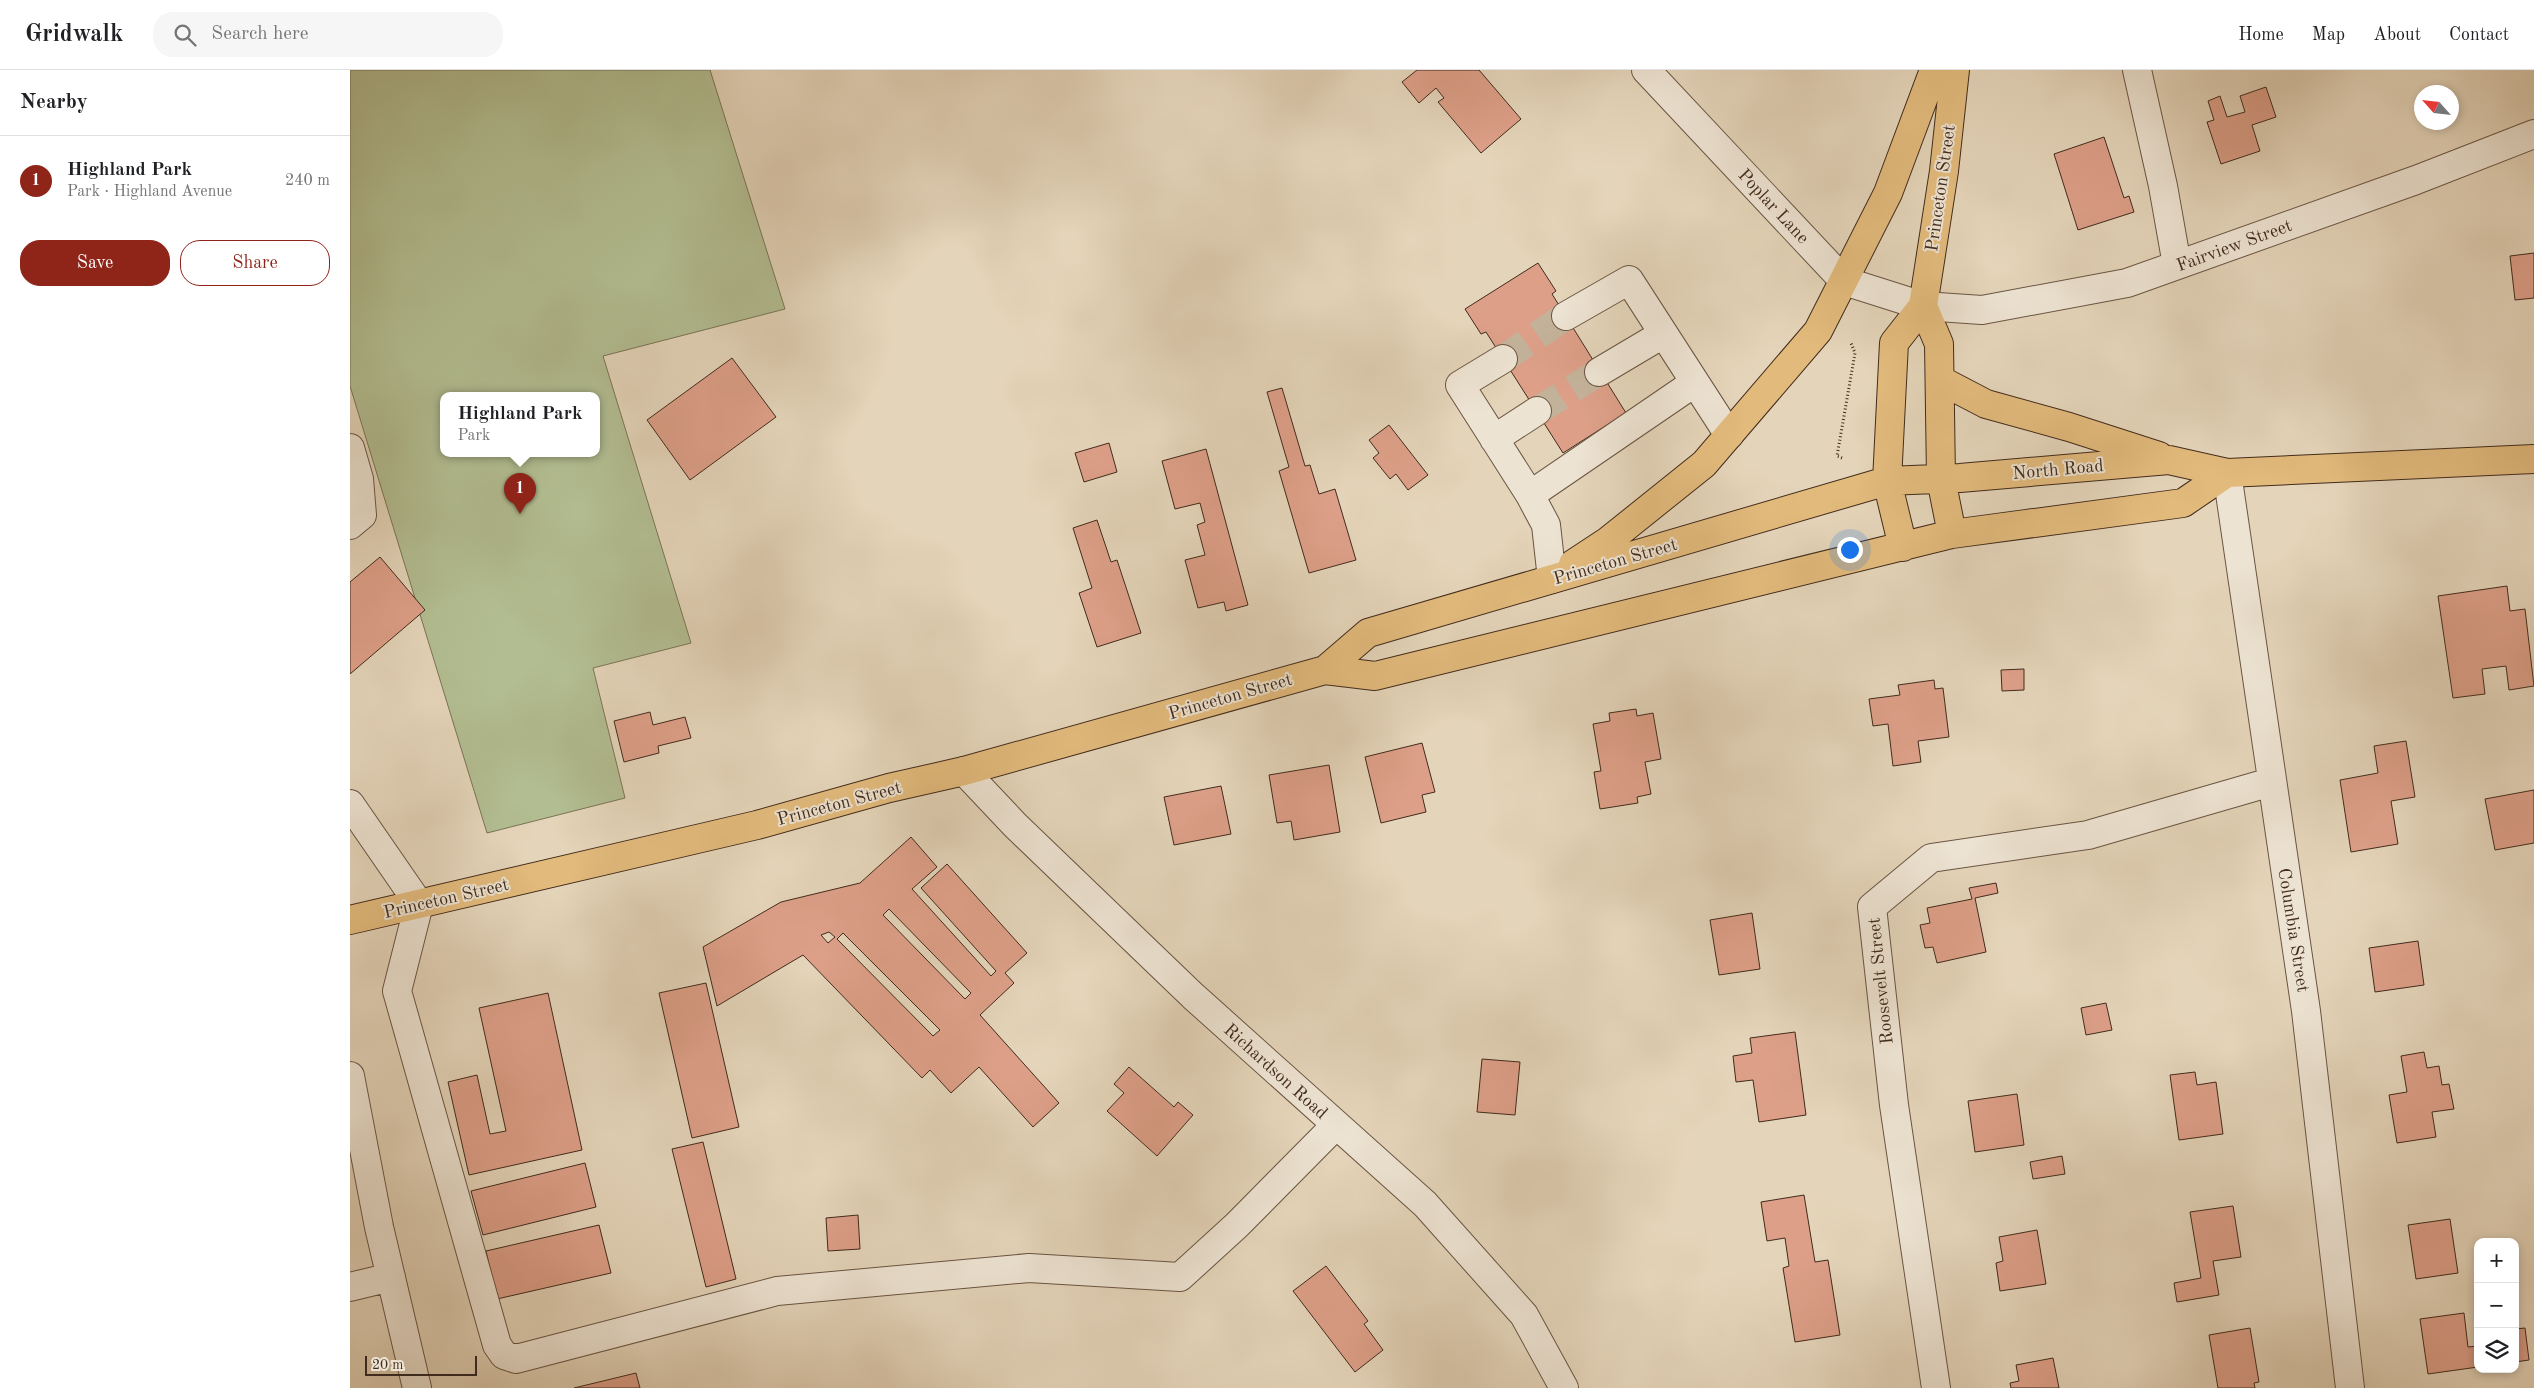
<!DOCTYPE html>
<html lang="en">
<head>
<meta charset="utf-8">
<style>
  body { margin:0; font-family:"Old Standard TT",serif; background:#f6f6f6; color:#202124 }
  .controls { position:absolute; right:15px; bottom:15px; display:grid; overflow:hidden; border-radius:10px; box-shadow:0 2px 8px #0003 }
  .controls button { width:45px; height:45px; display:grid; place-items:center; padding:0; border:0; border-bottom:1px solid #e0e0e0; background:#fff; color:#202124; font:25px sans-serif }
  .compass { position:absolute; left:2064px; top:15px; width:45px; height:45px; border-radius:50%; background:#fff; box-shadow:0 2px 8px #0003; rotate:297deg }
  .scale { position:absolute; left:15px; bottom:12px; width:112px; box-sizing:border-box; padding-left:5px; border:2px solid #412b1c; border-top:0; font-size:14px; line-height:18px; white-space:nowrap; color:#412b1c; -webkit-text-stroke:4px #ede3d2; paint-order:stroke }
  .you { position:absolute; left:1499px; top:479px; width:18px; height:18px; margin:-12px; border:4px solid #fff; border-radius:50%; background:#1a73e8; box-shadow:0 0 0 8px #1a73e833 }
  .badge { display:grid; place-items:center; width:32px; height:32px; border-radius:50%; background:#8f2418; color:#fff; font-size:16px; font-weight:700 }
  .pin { position:absolute; translate:-50% -41px; filter:drop-shadow(0 1px 2px #0008) }
  .pin::after { content:''; position:absolute; top:26px; width:18px; height:15px; background:inherit; clip-path:polygon(0 0,100% 0,50% 100%) }
  .popup { position:absolute; left:90px; top:322px; width:160px; height:65px; box-sizing:border-box; display:grid; place-content:center; border-radius:10px; background:#fff; filter:drop-shadow(0 1px 4px #0005); font-size:16px; white-space:nowrap; color:#757577 }
  .popup b { font-size:19px; color:#202124 }
  .popup::after { content:''; position:absolute; left:50%; top:100%; margin-left:-10px; border:10px solid transparent; border-top-color:#fff }
  .list { margin:0; padding:0; list-style:none }
  h2 { display:flex; justify-content:space-between; align-items:center; height:65px; margin:0; padding:0 20px; font-size:21px }
  h2 small { font-size:16px; font-weight:400; color:#757577 }
  .list li { display:grid; grid-template-columns:32px 1fr auto; gap:15px; align-items:center; box-sizing:border-box; height:90px; padding:0 20px; border-top:1px solid #e0e0e0 }
  .list b { display:block; font-size:19px; white-space:nowrap }
  .list p { margin:0; font-size:16px; white-space:nowrap; color:#757577 }
  .list em { font-size:16px; font-style:normal; color:#757577 }
  .actions { display:flex; gap:10px; padding:15px 20px }
  .actions a { flex:1; padding:11px 0; border:1px solid #8f2418; border-radius:20px; text-align:center; font-size:18px; color:#8f2418 }
  .actions .main { background:#8f2418; color:#fff }
  .icon { flex:none; width:28px; height:28px; fill:none; stroke:currentColor; stroke-width:2; stroke-linecap:round; stroke-linejoin:round }
  .map { position:relative; flex:none; width:2184px; height:1318px; overflow:hidden }
  header { display:flex; align-items:center; gap:30px; box-sizing:border-box; height:70px; padding:0 25px; background:#fff; border-bottom:1px solid #e0e0e0 }
  header strong { font-size:24px }
  nav { display:flex; gap:28px; margin-inline-start:auto; font-size:18px }
  .search { width:350px; height:45px; background:#f6f6f6; display:flex; align-items:center; gap:12px; box-sizing:border-box; padding:0 18px; border-radius:20px; color:#757577; font-size:19px }
  main { display:flex }
  aside { flex:1; background:#fff }
  .map>svg:first-child { display:block }
</style>
</head>
<body>
<header>
<strong>Gridwalk</strong>
<div class="search"><svg class="icon" aria-label="search" viewBox="0 0 24 24"><circle cx="10" cy="10" r="6"/><path d="M15 15l6 6"/></svg>Search here</div>
<nav><a>Home</a><a>Map</a><a>About</a><a>Contact</a></nav>
</header>
<main>
<aside>
<h2>Nearby<small></small></h2>
<ul class="list">
<li><span class="badge">1</span><div><b>Highland Park</b><p>Park · Highland Avenue</p></div><em>240 m</em></li>
</ul>
<div class="actions"><a class="main">Save</a><a>Share</a></div>
</aside>
<div class="map">
<svg width="2184" height="1318" viewBox="0 0 2184 1318">
  <rect width="100%" height="100%" fill="#e4d4b9"/>
  <filter id="stains"><feTurbulence type="fractalNoise" baseFrequency=".004" numOctaves="4"/><feColorMatrix values="0 0 0 0 .2 0 0 0 0 .09 0 0 0 0 .02 0 0 0 .5 -.17"/></filter>
  <radialGradient id="worn" r=".72"><stop offset=".6" stop-color="#630" stop-opacity="0"/><stop offset="1" stop-color="#630" stop-opacity=".3"/></radialGradient>
  <path fill="#b2bd91" stroke="#7a7456" fill-rule="evenodd" d="M0 0H360L435 239 253 286 341 573 243 598 275 728 137 763 0 316ZM94 325H246V383H94Z"/>
  <path fill="#dd9f88" stroke="#412b1c" fill-rule="evenodd" d="M1067 0H1129L1171 49 1131 83 1088 32 1094 28 1086 18 1069 33 1052 12Z
    M1916 17 1926 47 1902 55 1910 81 1871 94 1857 52 1864 50 1858 31 1870 26 1877 47 1895 42 1890 26Z
    M1754 67 1774 128 1779 126 1784 142 1728 160 1704 84Z
    M2184 183V228L2165 230 2160 186Z
    M1188 193 1206 221 1202 224 1276 343 1213 383 1136 262 1131 264 1115 239Z
    M382 288 426 347 340 410 297 350Z
    M932 318 955 396 960 395 969 424 985 419 1006 490 959 503 929 401 939 397 917 322Z
    M1039 355 1078 405 1058 420 1046 404 1040 409 1023 388 1029 383 1019 370Z
    M759 373 767 402 734 412 725 383Z
    M856 379 898 535 876 541 874 532 848 538 835 490 855 485 847 455 855 452 850 433 825 439 812 391Z
    M747 450 761 492 767 490 791 563 747 577 729 523 742 518 723 458Z
    M30 487 75 540 0 604V512Z
    M2157 516 2160 541 2175 539 2184 616 2159 620 2156 596 2132 599 2135 624 2103 628 2088 526Z
    M1674 599V620L1652 621 1651 600Z
    M1584 610 1585 619 1593 618 1599 667 1568 671 1571 692 1543 696 1538 654 1523 656 1519 629 1550 625 1548 615Z
    M1286 639 1287 646 1303 643 1311 689 1295 692 1301 724 1287 727 1288 733 1250 739 1244 702 1251 701 1243 654 1260 651 1259 643Z
    M300 642 303 655 335 647 341 668 308 676 309 683 274 692 264 651Z
    M2056 671 2065 727 2041 731 2048 774 2001 782 1990 710 2028 703 2024 676Z
    M1072 673 1085 722 1072 725 1076 742 1031 753 1015 687Z
    M979 695 990 762 944 770 941 751 927 753 919 705Z
    M871 716 881 764 824 775 814 727Z
    M2184 720V773L2145 780 2135 729Z
    M561 767 587 797 562 819 641 906 646 901 571 818 597 794 677 883 655 903 664 913 630 945 709 1033 683 1057 629 997 601 1023 580 1000 572 1008 453 885 367 936 353 877 431 832 510 813ZM539 839 621 923 615 929 533 845ZM479 862 485 867 478 873 471 865ZM493 863 590 960 583 966 487 869Z
    M1646 813 1648 823 1625 828 1636 882 1587 893 1583 877 1575 878 1570 855 1580 853 1577 838 1622 829 1619 818Z
    M1402 843 1410 899 1369 905 1360 850Z
    M2068 871 2074 915 2025 922 2019 878Z
    M356 913 389 1057 342 1068 309 923Z
    M198 923 232 1080 119 1105 98 1012 127 1005 140 1064 156 1061 129 938Z
    M1756 933 1762 960 1736 965 1731 938Z
    M1445 962 1456 1045 1409 1052 1403 1010 1386 1012 1383 986 1402 983 1400 968Z
    M2074 982 2077 998 2089 996 2092 1015 2099 1014 2104 1039 2082 1042 2086 1067 2047 1073 2039 1025 2057 1022 2051 986Z
    M1132 989 1170 992 1165 1045 1127 1042Z
    M779 997 824 1037 828 1032 843 1045 807 1086 757 1041 774 1023 764 1014Z
    M1845 1002 1847 1015 1866 1012 1873 1064 1829 1070 1820 1005Z
    M1667 1024 1674 1075 1625 1082 1618 1031Z
    M353 1072 386 1209 356 1217 322 1079Z
    M1712 1086 1715 1104 1683 1109 1680 1092Z
    M235 1093 246 1137 133 1165 121 1121Z
    M1454 1125 1465 1192 1478 1190 1490 1265 1445 1272 1433 1198 1439 1196 1435 1168 1417 1171 1411 1132Z
    M1883 1136 1891 1187 1863 1191 1869 1225 1827 1232 1824 1213 1851 1208 1840 1142Z
    M508 1145 510 1179 478 1181 476 1148Z
    M2100 1149 2108 1203 2066 1209 2058 1155Z
    M249 1155 261 1203 147 1229 136 1181Z
    M1687 1160 1696 1214 1650 1221 1646 1193 1653 1191 1649 1167Z
    M976 1196 1018 1251 1014 1254 1033 1280 1005 1302 943 1221Z
    M2114 1243 2118 1277 2128 1276V1297L2078 1304 2070 1249Z
    M1900 1258 1909 1312 1904 1313 1905 1318H1868L1859 1265Z
    M2175 1258 2179 1290 2165 1292V1259Z
    M1703 1288 1709 1318H1661L1660 1313 1669 1311 1666 1295Z
    M286 1303 290 1318H224Z"/>
  <g fill="none" stroke-linecap="round" stroke-linejoin="round">
    <path stroke="#c3b29a" stroke-width="28" stroke-dasharray="28 14" stroke-linecap="butt" d="M1153 289 1216 246
      M1187 341 1249 302"/>
    <g stroke="#6a5543" stroke-width="30">
      <path id="minor" d="M1296 0 1494 211 1573 236 1632 240 1777 213 2066 110 2184 64
        M1787 0 1813 116 1827 195
        M1216 246 1279 210 1379 365
        M1153 289 1110 315 1180 425 1196 455 1202 509
        M1249 302 1313 264
        M1144 369 1187 341
        M0 378 9 409 12 445 0 455
        M1877 403 1956 941 2000 1318
        M1180 425 1344 313
        M614 701 665 755 843 926 1075 1134 1174 1245 1214 1318
        M0 734 69 834 47 921 147 1275 154 1285 166 1289 427 1221 679 1198 830 1207 887 1155 986 1055
        M0 1006 29 1157 67 1318
        M0 1217 41 1207
        M1586 1318 1544 1035 1522 837 1581 788 1738 765 1921 712"/>
    </g>
    <g stroke="#412b1c" stroke-width="30">
      <path id="major" d="M1573 236 1589 274 1591 409 1602 464
        M1590 310 1636 334 1719 357 1809 386
        M1553 477 1537 411 1544 273 1573 236 1594 101 1605 0
        M1223 494 1258 471 1354 394 1468 261 1538 123 1584 0
        M975 600 1018 563 1537 411 1610 408 1819 390 1877 403 2184 389
        M0 850 407 755 539 718 614 701 975 600 1025 606 1602 464 1833 433 1877 403"/>
    </g>
    <path stroke="#412b1c" stroke-width="3" stroke-dasharray="1 2.5" stroke-linecap="butt" d="M1492 388 1487 386 1505 283 1501 273"/>
    <use href="#minor" stroke="#ede3d2" stroke-width="28"/>
    <use href="#major" stroke="#e2ba7c" stroke-width="28"/>
  </g>
  <g text-anchor="middle" stroke-width="4" stroke-linejoin="round" paint-order="stroke">
    <g font-size="18" fill="#412b1c" stroke="#ede3d2">
      <text transform="translate(1590 118) rotate(-82)" y="6">Princeton Street</text>
      <text transform="translate(1424 136) rotate(47)" y="6">Poplar Lane</text>
      <text transform="translate(1884 175) rotate(-20)" y="6">Fairview Street</text>
      <text transform="translate(1708 399) rotate(-5)" y="6">North Road</text>
      <text transform="translate(1265 491) rotate(-16)" y="6">Princeton Street</text>
      <text transform="translate(880 626) rotate(-16)" y="6">Princeton Street</text>
      <text transform="translate(489 733) rotate(-15)" y="6">Princeton Street</text>
      <text transform="translate(96 828) rotate(-13)" y="6">Princeton Street</text>
      <text transform="translate(1944 860) rotate(81)" y="6">Columbia Street</text>
      <text transform="translate(1530 911) rotate(-96)" y="6">Roosevelt Street</text>
      <text transform="translate(926 1001) rotate(42)" y="6">Richardson Road</text>
    </g>
  </g>
  <rect width="100%" height="100%" filter="url(#stains)"/>
  <rect width="100%" height="100%" fill="url(#worn)"/>
</svg>
<div class="controls">
<button>+</button>
<button>−</button>
<button><svg class="icon" aria-label="layers" viewBox="0 0 24 24"><path d="M12 4l9 5-9 5-9-5zM3 14l9 5 9-5"/></svg></button>
</div>
<svg class="compass" viewBox="-18 -18 36 36"><path d="M0-13l5 13h-10z" fill="#e53935"/><path d="M0 13l5-13h-10z" fill="#757577"/></svg>
<div class="scale">20 m</div>
<div class="you"></div>
<div class="pin badge" style="left:170px;top:444px">1</div>
<div class="popup"><b>Highland Park</b>Park</div>
</div>
</main>
</body>
</html>
